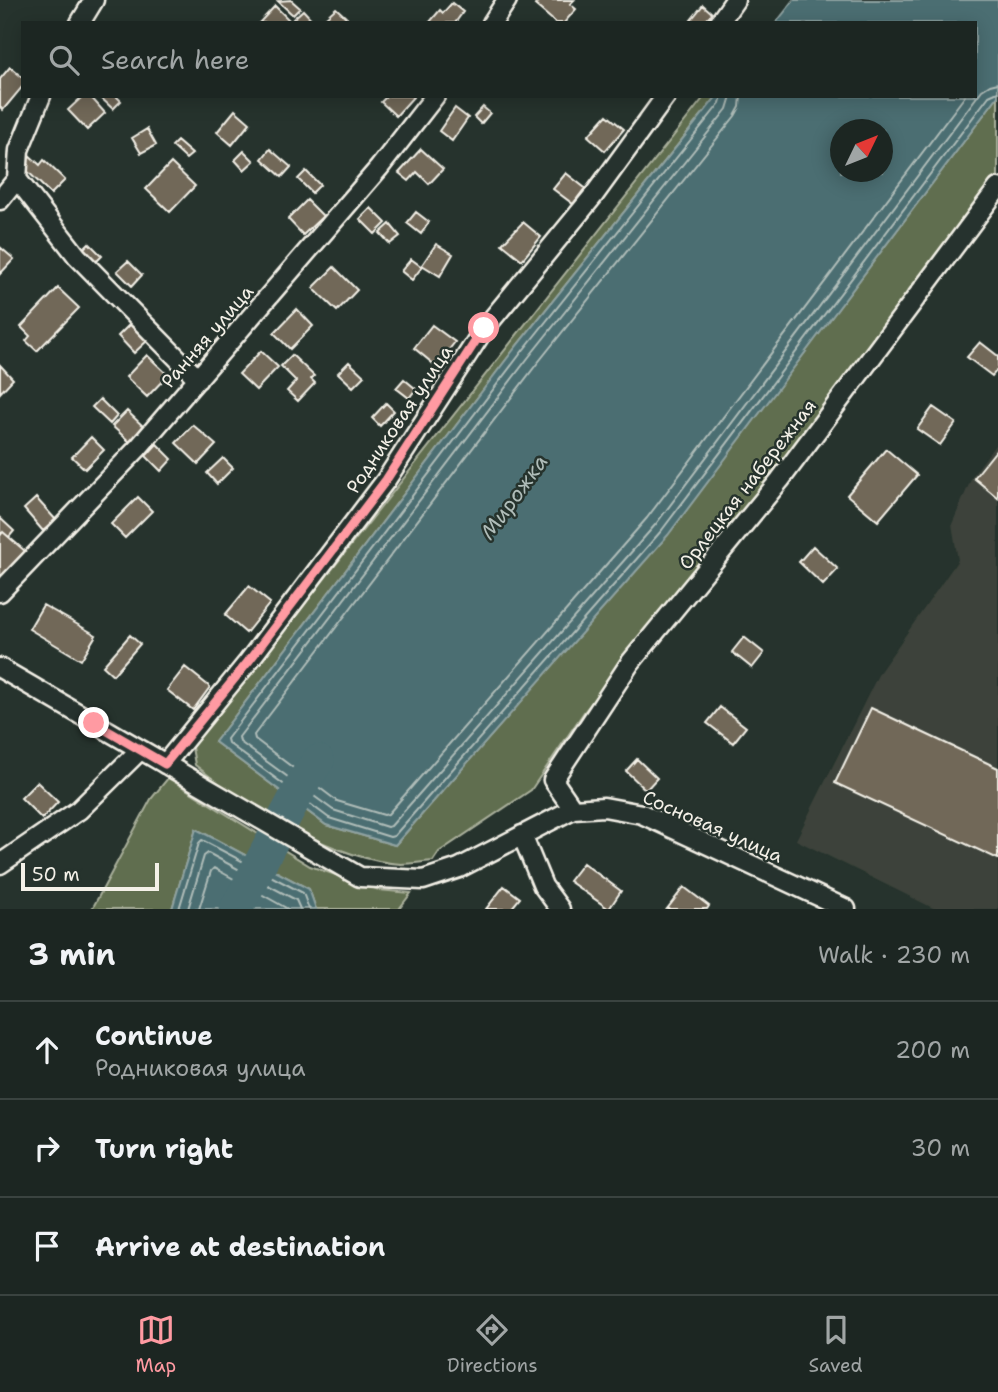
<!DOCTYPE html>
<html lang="en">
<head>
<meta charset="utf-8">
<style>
  body { margin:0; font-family:"Shantell Sans",sans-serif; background:#29322f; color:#f1f3f6 }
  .compass { position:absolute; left:830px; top:119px; width:63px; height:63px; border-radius:50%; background:#1c2622; box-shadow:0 4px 18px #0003; rotate:47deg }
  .scale { position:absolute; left:21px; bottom:18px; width:138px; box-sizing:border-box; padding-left:7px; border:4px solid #f4f1e8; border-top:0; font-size:19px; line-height:24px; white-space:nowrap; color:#f4f1e8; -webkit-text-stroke:5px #26332d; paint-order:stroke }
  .stop { position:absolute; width:21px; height:21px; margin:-16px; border:5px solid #ff9aa2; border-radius:50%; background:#fff }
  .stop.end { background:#ff9aa2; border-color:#fff; box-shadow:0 2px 7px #0008 }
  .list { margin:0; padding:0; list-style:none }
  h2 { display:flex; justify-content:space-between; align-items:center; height:91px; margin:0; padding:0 28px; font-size:30px }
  h2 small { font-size:23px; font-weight:400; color:#a0a5a5 }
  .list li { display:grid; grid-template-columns:46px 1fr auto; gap:21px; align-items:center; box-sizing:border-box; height:98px; padding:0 28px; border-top:2px solid #3a4340 }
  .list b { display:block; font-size:26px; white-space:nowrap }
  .list p { margin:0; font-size:23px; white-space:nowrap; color:#a0a5a5 }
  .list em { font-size:23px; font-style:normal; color:#a0a5a5 }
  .icon { flex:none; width:38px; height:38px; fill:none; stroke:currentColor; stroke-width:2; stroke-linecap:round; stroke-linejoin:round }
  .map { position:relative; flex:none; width:998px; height:909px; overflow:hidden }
  .search { position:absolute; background:#1c2622; box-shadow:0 4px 18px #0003; left:21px; right:21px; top:21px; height:77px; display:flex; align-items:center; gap:18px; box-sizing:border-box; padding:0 24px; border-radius:0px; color:#a0a5a5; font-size:26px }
  .sheet { height:385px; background:#1c2622 }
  nav { display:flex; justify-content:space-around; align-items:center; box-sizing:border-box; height:98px; border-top:2px solid #3a4340; background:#1c2622; font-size:19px; color:#a0a5a5 }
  nav a { display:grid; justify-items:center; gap:4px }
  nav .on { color:#ff9aa2 }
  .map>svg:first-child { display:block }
</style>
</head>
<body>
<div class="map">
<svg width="998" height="909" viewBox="0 0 998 909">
  <rect width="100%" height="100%" fill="#26332d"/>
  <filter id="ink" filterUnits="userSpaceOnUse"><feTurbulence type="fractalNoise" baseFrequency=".0143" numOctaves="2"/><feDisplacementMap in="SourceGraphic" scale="14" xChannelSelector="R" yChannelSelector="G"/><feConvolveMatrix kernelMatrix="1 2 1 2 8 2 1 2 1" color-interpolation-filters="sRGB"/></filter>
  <g filter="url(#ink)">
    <path fill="#3c433a" d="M998 441V909H935L796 840 879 673 958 560 952 524 973 475Z"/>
    <path fill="#616e4f" stroke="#aab09c" stroke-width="2" d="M705 96H717L515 348 215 742 326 825 395 845 668 534 998 96V188L584 712 531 790 439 852 433 861C422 862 411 864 401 864 335 860 245 805 195 765L192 747Z
      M168 778 310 866 379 890 411 893 399 909H316L309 889 196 829 172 909H92L151 799Z"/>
    <path fill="#4b6e72" stroke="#8fa2a1" stroke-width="2" fill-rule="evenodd" d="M794 0H998V96L668 535 395 845 326 825 215 742 515 348 717 96H975V23H776ZM841 130H883V172H841Z
      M196 829 309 889 316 909H172Z"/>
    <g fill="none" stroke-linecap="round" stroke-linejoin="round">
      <path stroke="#b0bdb9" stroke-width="2" d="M722 96 720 103 521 353 227 739 228 743 329 818 390 837 394 836 662 530 989 96 998 92
        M731 96 727 109 528 358 239 737 240 742 333 810 387 827 391 826 656 524 982 90 990 85 998 83
        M741 96 740 107 735 116 536 365 254 735 255 739 337 801 384 815 388 814 647 518 965 96
        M179 909 199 843 202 840 303 893 309 909
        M188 909 204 856 208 853 296 900 300 909
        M199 909 211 871 214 868 288 909"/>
      <path stroke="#4b6e72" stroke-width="33" d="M236 909 305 779 318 761"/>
    </g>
    <path fill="#716859" stroke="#f4f1e8" stroke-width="2" d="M291 0 300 8 293 15 278 1Z
      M539 0H574L570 4 576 9 564 23H556L535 5Z
      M452 3 463 12 455 23H429L440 10 443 13Z
      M703 5 712 13 704 23H694L691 20Z
      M275 6 292 23H259Z
      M336 8 348 19 345 23H330L325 18Z
      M303 10 315 23H297L293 19Z
      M10 67 23 78V86L3 110 0 107V79Z
      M83 96H90L105 113 87 130 68 110Z
      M99 96H116L121 101 113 109Z
      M387 96H414L396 116 381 102Z
      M483 107 490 113 481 124 474 117Z
      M455 108 468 118 452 141 439 131Z
      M235 110 250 123 232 145 217 132Z
      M607 115 624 129 605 151 588 136Z
      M147 129 156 145 141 153 132 138Z
      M177 141 192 154 186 159 172 146Z
      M270 149 291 167 282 177 262 159Z
      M421 149 443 169 429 184 417 172 409 181 399 173Z
      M244 151 254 161 244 170 235 160Z
      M28 154 40 165 44 160 65 180 51 194 19 163Z
      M171 163 195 186 170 212 146 189Z
      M306 171 320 185 312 193 298 179Z
      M566 173 585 188 573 204 553 189Z
      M307 200 323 216 303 235 288 219Z
      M371 208 386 223 375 234 360 219Z
      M416 212 429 222 421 234 407 223Z
      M523 222 541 237 522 260 502 244Z
      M390 224 400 236 390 244 380 233Z
      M89 243 102 256 92 266 79 253Z
      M436 244 453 254 440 276 422 265Z
      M0 247 14 259 0 274Z
      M411 259 422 267 412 280 401 271Z
      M128 261 142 275 132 286 117 271Z
      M334 267 357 290 337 311 313 288Z
      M58 288 79 308 37 351 26 341 30 336 21 327Z
      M297 309 313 326 290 349 274 333Z
      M131 323 148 340 134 353 118 336Z
      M432 325 455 342 436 366 414 348Z
      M980 342 998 356V369L992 376 967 357Z
      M261 351 278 367 256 390 239 374Z
      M147 355 168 375 147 397 126 377Z
      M292 355 314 376 311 379 315 383 298 401 287 391 296 381 281 366Z
      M349 362 364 376 353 387 338 373Z
      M0 365 13 379 0 393Z
      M404 379 416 389 409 398 396 388Z
      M100 399 117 416 110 424 92 407Z
      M386 403 394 411 380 426 372 418Z
      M933 407 956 423 940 445 917 429Z
      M127 411 145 428 131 443 112 426Z
      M193 425 216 445 198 464 176 443Z
      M91 437 104 450 85 469 72 457Z
      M157 444 172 459 161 471 146 456Z
      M998 448V498L974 478Z
      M886 449 917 475 878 521 847 495Z
      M223 458 233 468 217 484 207 473Z
      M138 497 152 511 125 538 111 524Z
      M36 498 56 520 43 531 24 509Z
      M0 518 14 531 9 537 3 532 0 533Z
      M3 532 25 551 0 578V536Z
      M813 546 838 569 823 585 799 562Z
      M249 586 270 603 246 633 225 615Z
      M43 605 96 635 81 660 29 629Z
      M130 635 140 644 113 675 103 666Z
      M744 637 764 653 752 668 732 652Z
      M185 667 210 687 193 710 167 690Z
      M720 707 746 727 733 743 707 723Z
      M871 708 998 768V859L835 783Z
      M637 759 657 778 646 790 626 771Z
      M37 782 58 802 42 819 21 798Z
      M583 863 621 891 609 909 569 881Z
      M504 886 520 898 511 909H486Z
      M684 887 709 906 707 909H667Z"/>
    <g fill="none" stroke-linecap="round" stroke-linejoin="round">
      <g stroke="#f4f1e8" stroke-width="23">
        <path id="street" d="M80 23 94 0
          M492 23 507 0
          M719 23 735 0
          M17 179 77 256 198 379
          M0 200 17 179 19 150 41 96
          M0 592 138 448 379 168 435 96
          M0 668 360 877 423 880 459 868 573 809 604 807 642 814 846 909
          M165 764 248 662 386 480 484 329 594 195 666 96
          M573 809 553 780 630 663 780 480 998 188
          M522 835 543 886 560 909
          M0 864 79 810 140 750"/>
      </g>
      <use href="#street" stroke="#26332d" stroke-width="18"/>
    </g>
  </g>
  <g fill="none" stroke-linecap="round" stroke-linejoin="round" filter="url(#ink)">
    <path stroke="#ff9aa2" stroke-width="9" d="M94 723 165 764 248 662 386 480 484 328"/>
  </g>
  <g text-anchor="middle" stroke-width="5" stroke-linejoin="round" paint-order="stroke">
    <g font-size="19" fill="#f4f1e8" stroke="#26332d">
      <text transform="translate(207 336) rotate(-49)" y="7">Ранняя улица</text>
      <text transform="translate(399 419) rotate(-56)" y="7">Родниковая улица</text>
      <text transform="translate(747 484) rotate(-52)" y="7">Орлецкая набережная</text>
      <text transform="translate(713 826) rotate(24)" y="7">Сосновая улица</text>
    </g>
    <g font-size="21" font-style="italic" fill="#b0bdb9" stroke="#26332d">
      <text transform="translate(514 497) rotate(-54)" y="7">Мирожка</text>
    </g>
  </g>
</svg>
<svg class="compass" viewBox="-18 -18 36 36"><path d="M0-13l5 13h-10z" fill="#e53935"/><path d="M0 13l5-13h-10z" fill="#a0a5a5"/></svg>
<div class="scale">50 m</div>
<div class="stop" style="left:484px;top:328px"></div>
<div class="stop end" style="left:94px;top:723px"></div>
<div class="search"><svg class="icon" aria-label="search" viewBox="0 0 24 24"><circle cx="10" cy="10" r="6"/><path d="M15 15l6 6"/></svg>Search here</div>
</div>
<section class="sheet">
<h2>3 min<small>Walk · 230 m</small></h2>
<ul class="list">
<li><svg class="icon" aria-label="ahead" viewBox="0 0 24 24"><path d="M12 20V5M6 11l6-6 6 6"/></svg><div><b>Continue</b><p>Родниковая улица</p></div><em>200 m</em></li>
<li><svg class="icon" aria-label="right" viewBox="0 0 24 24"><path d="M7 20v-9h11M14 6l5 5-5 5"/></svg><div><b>Turn right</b></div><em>30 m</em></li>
<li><svg class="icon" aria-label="arrive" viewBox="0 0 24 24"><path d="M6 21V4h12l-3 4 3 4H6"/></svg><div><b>Arrive at destination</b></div></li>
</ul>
</section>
<nav>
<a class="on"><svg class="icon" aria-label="map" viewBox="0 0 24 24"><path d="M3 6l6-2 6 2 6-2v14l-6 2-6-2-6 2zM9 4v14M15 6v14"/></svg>Map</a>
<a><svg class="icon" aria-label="directions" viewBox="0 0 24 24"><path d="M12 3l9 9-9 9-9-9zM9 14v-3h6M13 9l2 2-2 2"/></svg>Directions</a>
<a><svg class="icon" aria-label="saved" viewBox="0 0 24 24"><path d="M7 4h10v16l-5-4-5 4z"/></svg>Saved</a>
</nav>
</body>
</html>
